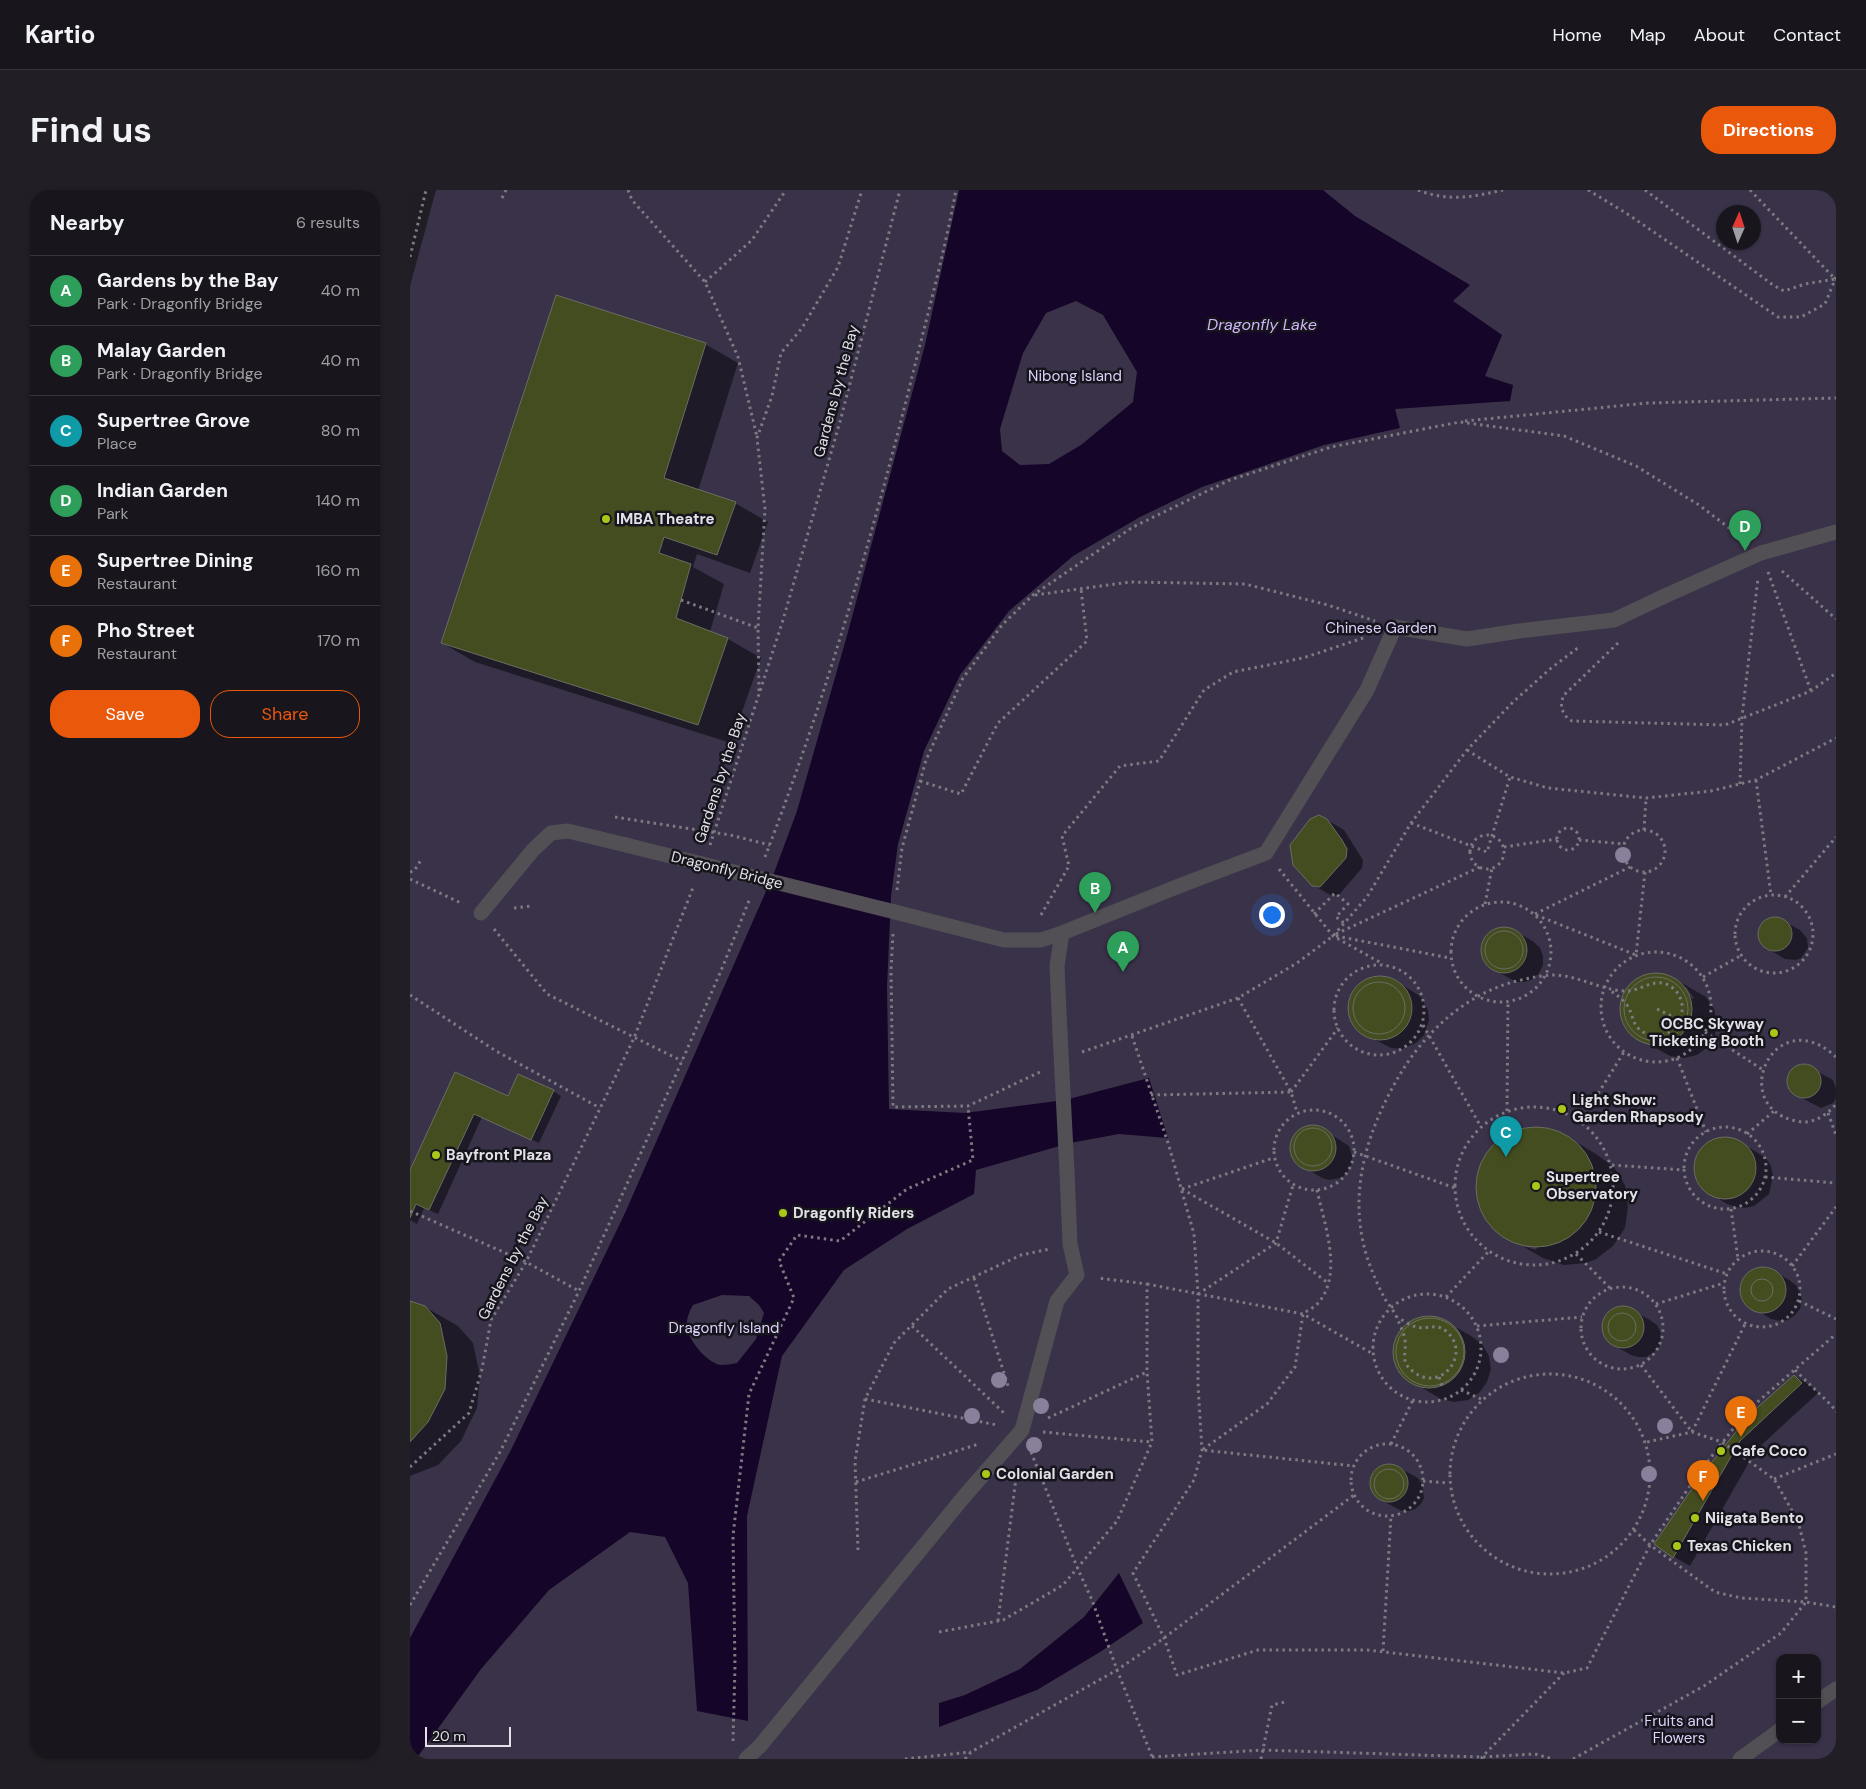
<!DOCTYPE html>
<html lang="en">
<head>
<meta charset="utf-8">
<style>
  body { margin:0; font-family:"DM Sans",sans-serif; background:#211f25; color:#f1f3f6 }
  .controls { position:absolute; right:15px; bottom:15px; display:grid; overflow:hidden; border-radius:10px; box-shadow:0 1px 4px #0004 }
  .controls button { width:45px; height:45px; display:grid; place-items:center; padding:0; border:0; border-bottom:1px solid #36353b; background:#18161c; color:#f1f3f6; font:25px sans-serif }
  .compass { position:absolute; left:1306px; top:15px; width:45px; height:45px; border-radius:50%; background:#18161c; box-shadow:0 1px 4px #0004; rotate:3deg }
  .scale { position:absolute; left:15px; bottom:12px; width:86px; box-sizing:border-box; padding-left:5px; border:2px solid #e3e1e7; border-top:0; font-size:14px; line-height:18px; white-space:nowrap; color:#e3e1e7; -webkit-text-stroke:4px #16141c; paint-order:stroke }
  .you { position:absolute; left:861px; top:724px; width:18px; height:18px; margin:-12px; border:4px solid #fff; border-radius:50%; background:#1a73e8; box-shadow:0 0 0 8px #1a73e833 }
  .badge { display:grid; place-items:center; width:32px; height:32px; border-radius:50%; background:#ea580c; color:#fff; font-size:16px; font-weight:700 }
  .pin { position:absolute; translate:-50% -41px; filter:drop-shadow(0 1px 2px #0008) }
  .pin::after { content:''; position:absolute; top:26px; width:18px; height:15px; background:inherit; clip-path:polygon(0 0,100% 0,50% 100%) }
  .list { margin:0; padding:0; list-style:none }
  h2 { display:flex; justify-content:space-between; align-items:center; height:65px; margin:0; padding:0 20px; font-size:21px }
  h2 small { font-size:16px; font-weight:400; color:#9f9fa3 }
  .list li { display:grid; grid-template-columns:32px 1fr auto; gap:15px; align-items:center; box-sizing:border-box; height:70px; padding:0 20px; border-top:1px solid #36353b }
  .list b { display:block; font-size:19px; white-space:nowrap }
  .list p { margin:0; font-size:16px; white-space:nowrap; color:#9f9fa3 }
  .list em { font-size:16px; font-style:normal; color:#9f9fa3 }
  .actions { display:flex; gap:10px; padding:15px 20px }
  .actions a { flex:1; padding:11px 0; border:1px solid #ea580c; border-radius:20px; text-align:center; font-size:18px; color:#ea580c }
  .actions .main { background:#ea580c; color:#fff }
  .map { position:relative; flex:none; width:1426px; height:1569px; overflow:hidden; border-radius:20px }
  header { display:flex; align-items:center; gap:30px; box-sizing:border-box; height:70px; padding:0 25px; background:#18161c; border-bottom:1px solid #36353b }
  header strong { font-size:24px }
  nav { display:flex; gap:28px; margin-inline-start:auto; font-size:18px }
  .intro { display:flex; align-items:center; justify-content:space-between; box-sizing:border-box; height:120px; padding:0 30px }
  h1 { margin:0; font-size:35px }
  .button { padding:12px 22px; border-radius:20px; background:#ea580c; color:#fff; font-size:18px; font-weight:700 }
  main { display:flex; gap:30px; padding:0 30px }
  aside { flex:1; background:#18161c; border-radius:20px; box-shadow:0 1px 4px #0004 }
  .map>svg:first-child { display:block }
</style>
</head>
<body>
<header>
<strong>Kartio</strong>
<nav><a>Home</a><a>Map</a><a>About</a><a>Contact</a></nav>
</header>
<div class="intro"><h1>Find us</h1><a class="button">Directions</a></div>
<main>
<aside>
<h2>Nearby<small>6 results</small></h2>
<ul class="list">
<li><span class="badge" style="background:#2e9e5b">A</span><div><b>Gardens by the Bay</b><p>Park · Dragonfly Bridge</p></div><em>40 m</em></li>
<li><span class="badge" style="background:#2e9e5b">B</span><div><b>Malay Garden</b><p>Park · Dragonfly Bridge</p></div><em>40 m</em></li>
<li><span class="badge" style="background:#0f9aa8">C</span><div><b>Supertree Grove</b><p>Place</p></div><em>80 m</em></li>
<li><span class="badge" style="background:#2e9e5b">D</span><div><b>Indian Garden</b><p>Park</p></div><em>140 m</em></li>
<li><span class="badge" style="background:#e8710a">E</span><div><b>Supertree Dining</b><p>Restaurant</p></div><em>160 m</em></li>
<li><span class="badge" style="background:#e8710a">F</span><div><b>Pho Street</b><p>Restaurant</p></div><em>170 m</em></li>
</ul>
<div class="actions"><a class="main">Save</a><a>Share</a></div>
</aside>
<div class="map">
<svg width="1426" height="1569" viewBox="0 0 1426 1569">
  <rect width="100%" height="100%" fill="#201d25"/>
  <path fill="#3a3249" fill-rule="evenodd" d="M26 0H1426V1569H0V96ZM1314 22H1344V52H1314ZM1370 1468H1407V1550H1370Z"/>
  <path fill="#150528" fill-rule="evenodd" d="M549 0H913L945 26 1060 95 1043 111 1092 145 1075 186 1103 195 1100 211 985 219 990 238 914 255 792 297 730 327 663 366 599 421 550 485 514 561 488 654 481 706 477 797 479 919 555 923 655 910 739 888 758 948 709 944 660 953 566 980 564 1004 497 1039 434 1080 372 1166 337 1326 338 1531 287 1521 278 1393 255 1347 220 1342 139 1400 71 1479 6 1569H0V1448L101 1260 215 1023 364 683 387 621 438 442 515 155ZM666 111 693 125 727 182 723 212 671 255 639 274 610 275 592 261 590 239 613 163 636 123ZM312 1105 339 1106 349 1115 354 1123 346 1149 327 1173C322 1174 316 1175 311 1175 297 1173 280 1152 277 1138 276 1129 279 1122 283 1115Z
    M709 1383 733 1433 690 1462 627 1500 529 1537V1513L555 1505 610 1479 674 1427Z"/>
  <path fill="#0007" fill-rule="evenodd" d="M295 154 328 173 288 301 325 313 358 332 340 383 287 364 283 377 314 394 300 442 318 449 351 468 321 553 65 472 32 453Z
    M917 630 934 640 953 670 952 678 928 706 920 705 903 695Z
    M1368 728 1390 740 1397 748 1398 758 1391 768 1386 770 1375 769 1358 759 1350 751 1348 745 1350 736 1358 729Z
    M1090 738H1099L1107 742 1124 752 1130 758 1133 766V775L1129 783 1123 789 1115 792H1106L1081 778 1074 772 1071 763 1072 755 1075 747 1082 741Z
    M1244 784 1258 785 1284 800 1296 807 1304 819 1307 832 1305 846 1298 857 1287 865 1274 868 1260 866 1222 845 1214 834 1211 821 1213 807 1220 795 1230 787ZM1273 797H1276L1284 808 1282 809Z
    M973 788 985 791 1002 801 1011 807 1018 820 1019 830 1014 845 1006 853 992 859 981 858 950 842 943 834 939 822 940 812 945 801 952 793 962 789Z
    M1395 875 1423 890 1426 898V908L1423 913 1411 918 1382 903 1379 897 1378 891 1382 880 1389 876Z
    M46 883 99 907 143 901 151 906 129 953 72 927 28 1024 14 1018 7 1034 0 1030V983Z
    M900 936H908L939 956 942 966V973L937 983 931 988 919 990 912 988 886 972 880 957 882 950 893 938Z
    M1121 938 1142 941 1153 944 1186 964 1204 977 1215 995 1218 1017 1215 1038 1203 1056 1186 1069 1176 1073 1154 1075 1133 1068 1090 1043 1082 1036 1071 1017 1067 996 1071 975 1083 957 1100 944ZM1113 1053 1127 1057 1126 1060 1113 1056Z
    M1309 948H1320L1330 952 1356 968 1361 976 1363 986 1359 1004 1344 1016 1335 1018 1326 1017 1317 1014 1292 998 1287 989 1285 978 1287 968 1292 959 1300 952Z
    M1353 1078 1362 1080 1379 1090 1386 1095 1390 1102 1392 1110 1390 1119 1385 1125 1378 1130 1370 1131 1361 1129 1337 1114 1332 1107 1331 1099 1333 1091 1338 1084 1345 1080Z
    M0 1113 15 1117 48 1136 63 1153 70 1186 67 1218 51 1251 28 1275 0 1286Z
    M1215 1117 1240 1130 1247 1135 1250 1141 1251 1149 1249 1157 1243 1163 1236 1167H1228L1221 1165 1203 1155 1197 1150 1194 1143 1193 1135 1195 1128 1200 1122 1207 1118Z
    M1022 1127 1035 1131 1061 1146 1072 1154 1079 1166 1081 1179 1077 1192 1069 1203 1058 1210 1044 1212 1031 1209 994 1187 986 1175 984 1162 987 1149 994 1138 1008 1129Z
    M1385 1186 1401 1196 1408 1203 1346 1260 1280 1376 1264 1367 1291 1288Z
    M984 1275 1008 1288 1012 1294 1014 1308 1011 1314 1005 1319 999 1321H992L967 1308 963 1302 960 1295 961 1288 964 1282 969 1277Z"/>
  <path fill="#444d20" stroke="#6a6d62" d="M146 105 296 153 254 288 326 312 307 365 254 347 249 363 281 374 266 428 318 448 288 535 31 453Z
    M909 625 917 629 932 650 937 659 936 668 910 697 902 696 883 675 880 655 900 629Z
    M1348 744a17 17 0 1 1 34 0a17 17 0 1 1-34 0Z
    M1071 760a23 23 0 1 1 46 0a23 23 0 1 1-46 0Z
    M1075 760a19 19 0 1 1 38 0a19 19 0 1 1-38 0Z
    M1210 819a36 36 0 1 1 72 0a36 36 0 1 1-72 0Z
    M938 818a32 32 0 1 1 64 0a32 32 0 1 1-64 0Z
    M1214 819a32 32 0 1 1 64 0a32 32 0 1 1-64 0Z
    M943 818a26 26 0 1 1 52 0a26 26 0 1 1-52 0Z
    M1377 891a17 17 0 1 1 34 0a17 17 0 1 1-34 0Z
    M45 882 98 906 108 884 144 900 121 950 64 924 19 1020 6 1014 0 1028V980Z
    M880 958a23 23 0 1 1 46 0a23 23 0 1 1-46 0Z
    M1066 997a60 60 0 1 1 120 0a60 60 0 1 1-120 0Z
    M884 957a19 19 0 1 1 38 0a19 19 0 1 1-38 0Z
    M1284 978a31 31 0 1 1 62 0a31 31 0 1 1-62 0Z
    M1330 1100a23 23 0 1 1 46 0a23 23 0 1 1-46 0Z
    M1341 1100a11 11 0 1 1 22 0a11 11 0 1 1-22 0Z
    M0 1111 15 1116 30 1133 37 1166 35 1199 18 1232 0 1252Z
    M1192 1137a21 21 0 1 1 42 0a21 21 0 1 1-42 0Z
    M1198 1137a14 14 0 1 1 28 0a14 14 0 1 1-28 0Z
    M983 1162a36 36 0 1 1 72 0a36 36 0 1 1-72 0Z
    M986 1162a34 34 0 1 1 68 0a34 34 0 1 1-68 0Z
    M1384 1185 1392 1193 1330 1251 1263 1368 1244 1354 1290 1287 1340 1224Z
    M960 1293a19 19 0 1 1 38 0a19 19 0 1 1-38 0Z
    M964 1294a15 15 0 1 1 30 0a15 15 0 1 1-30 0Z"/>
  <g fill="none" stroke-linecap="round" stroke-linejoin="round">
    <path stroke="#7d7a81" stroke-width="3" stroke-dasharray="2.5 4" stroke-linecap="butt" d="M218 0 222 10 295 92 328 167 347 247
      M1008 0C1038 12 1063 7 1093 0
      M1178 0 1216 23 1368 127H1391L1415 114 1426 87
      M1235 0 1363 95 1374 101 1395 94 1425 89
      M1340 0 1426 90
      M92 8 96 0
      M0 67 16 0
      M295 92 342 50 376 0
      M1055 231 1238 213 1426 208
      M1372 381 1426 429
      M1358 382 1401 501
      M625 405 720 392 835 394 918 415 965 431
      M271 410 348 438
      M1208 453 1153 506 1151 518 1157 528 1162 531 1315 535 1401 501 1426 483
      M349 501 348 438 355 319 347 248 362 206 371 163 392 138 428 77 452 0
      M1057 560 1100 587 1138 598 1236 608 1301 601 1346 590 1426 548
      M1346 590 1361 705
      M510 591 551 604 588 533 677 451 671 399
      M1330 594 1332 527 1348 388
      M205 627 320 645 360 655
      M1001 633 1077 662 1100 587
      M1147 649a11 11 0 1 1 22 0a11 11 0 1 1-22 0Z
      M1213 661a21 21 0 1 1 42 0a21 21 0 1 1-42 0Z
      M1234 640 1236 608
      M1060 662a17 17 0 1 1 34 0a17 17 0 1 1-34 0Z
      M1169 650 1214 654
      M300 655 373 430 431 228 490 0
      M1094 657 1147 649
      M355 667C414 513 460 355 500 195 516 130 534 65 546 0
      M869 679 923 746 973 774
      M0 682 4 681 11 670
      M0 689 53 714
      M487 700 492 658 516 570 553 488 592 435 623 405 723 337 820 290 921 257 1050 232 1154 246 1226 276 1289 315 1331 347
      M1325 744a39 39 0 1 1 78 0a39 39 0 1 1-78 0Z
      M1375 707 1426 647
      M1041 762a50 50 0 1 1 100 0a50 50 0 1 1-100 0Z
      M1075 714 1082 678
      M104 718 122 716
      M904 724 925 703 938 714 926 727 934 733
      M1125 724 1220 677
      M631 725 659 676 652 646 710 576 749 571 794 500 823 482 893 468 956 447
      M1126 725 1226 765 1235 682
      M84 739 137 804 272 871
      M483 744 481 780 483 917 558 916 630 882
      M926 744 1070 677
      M926 746 1040 768
      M1191 817a55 55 0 1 1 110 0a55 55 0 1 1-110 0Z
      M924 820a45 45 0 1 1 90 0a45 45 0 1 1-90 0Z
      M1293 787 1330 766
      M0 805 86 861 190 918
      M828 808 881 902 887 922
      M1247 819 1270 830
      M1013 835 1071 937
      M1295 842 1353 880
      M722 846 759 956 784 1044 788 1104V1195L792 1260 784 1290 723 1383 754 1448 767 1485 848 1460H957L1154 1483 1177 1478 1240 1355 1288 1284 1337 1221 1426 1144
      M672 862 828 808 887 773 923 746 957 707 1001 633 1057 560 1103 512 1140 479 1169 457
      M1426 867C1365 810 1316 916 1386 931 1402 935 1416 926 1426 914
      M1267 868 1296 942
      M881 902 928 838
      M741 905 881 902
      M1045 996a79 79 0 1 1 158 0a79 79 0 1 1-158 0Z
      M864 960a40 40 0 1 1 80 0a40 40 0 1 1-80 0Z
      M1097 921 1098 812
      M1418 923 1426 945
      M1171 931 1214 862
      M1274 978a41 41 0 1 1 82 0a41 41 0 1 1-82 0Z
      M1337 944 1364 921
      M944 962 1045 998
      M1202 975 1274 980
      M1355 987 1426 993
      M772 999 866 1053 918 1093
      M772 999 863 968
      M907 1000C914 1033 933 1083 909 1112 905 1117 898 1120 893 1124L885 1177 857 1214 792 1260 944 1276
      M1321 1019 1328 1069
      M0 1021 116 1072 169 1101
      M1189 1042 1317 1084
      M1314 1099a38 38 0 1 1 76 0a38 38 0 1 1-76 0Z
      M1166 1064 1200 1098
      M1382 1076 1426 1017
      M564 1088 599 1199
      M737 1094 893 1124 963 1164
      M1171 1138a41 41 0 1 1 82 0a41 41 0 1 1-82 0Z
      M788 1104 866 1053 883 995
      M963 1158a54 54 0 1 1 108 0a54 54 0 1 1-108 0Z
      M1036 1107 1079 1061
      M1389 1111 1426 1129
      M1246 1114 1314 1093
      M502 1136 594 1223
      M1067 1136 1172 1127
      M1231 1175 1282 1242
      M1385 1180 1422 1216 1426 1222
      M1040 1284a100 100 0 1 1 200 0a100 100 0 1 1-200 0Z
      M1029 1187 1032 1197
      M1051 1200 1071 1209
      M455 1209 587 1235
      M638 1228 737 1182
      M633 1242 741 1252
      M1282 1242 1335 1134
      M981 1254 1003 1210
      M941 1290a36 36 0 1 1 72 0a36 36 0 1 1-72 0Z
      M621 1262 667 1377 682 1410 707 1480 743 1569
      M0 1277 59 1223 72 1179 81 1130 116 1072 224 848 284 695
      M1364 1289 1426 1264
      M1013 1291 1038 1293
      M446 1292 569 1254
      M1224 1340 1240 1355 1305 1402 1331 1408 1396 1412 1426 1417
      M448 1360 445 1271 455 1209 484 1153 538 1099 611 1065 640 1059
      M0 1415 90 1262 169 1101 272 871 313 776 340 708
      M588 1431 607 1280
      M529 1442 593 1430 653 1395 707 1331 742 1252 737 1182V1094L688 1088
      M973 1461 981 1326
      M323 1551 325 1476 323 1346 339 1204 384 1108 369 1071 387 1045 430 1051 497 999 563 970 558 916
      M742 1567 852 1560 1072 1567 1125 1564 1143 1569
      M495 1569 561 1562
      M555 1569 561 1562 707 1480 754 1448 944 1305
      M851 1569 862 1515 875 1512
      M1072 1569V1567L1154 1483
      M1163 1569 1294 1496 1371 1443 1396 1412V1363L1388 1331 1364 1289 1312 1252 1282 1242 1237 1252"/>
    <path stroke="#525055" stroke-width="15" d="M485 722 594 750H631L652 743
      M71 723 123 660 141 643 158 641 216 655
      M650 843 647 776 652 743 769 696 856 663 957 500 985 437 1057 449 1109 441 1204 430 1257 405 1351 363 1426 342
      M1407 1512 1426 1499
      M336 1569 350 1556 552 1309 612 1240 647 1111 667 1085 660 1054 657 982
      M1330 1569 1370 1540"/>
    <path stroke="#7d7a81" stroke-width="3" stroke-dasharray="2.5 4" stroke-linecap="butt" d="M986 1126C992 1130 1000 1135 1006 1137 1019 1140 1028 1131 1040 1145 1059 1168 1029 1202 1004 1182 989 1172 997 1163 995 1150 994 1143 990 1135 987 1128 984 1121 979 1115 975 1109 968 1096 962 1082 957 1067 938 1006 955 947 985 893 1012 844 1056 802 1111 790 1123 787 1135 785 1147 785 1170 787 1190 799 1213 801 1231 803 1246 783 1264 799 1286 821 1260 857 1233 842 1221 835 1224 825 1217 815 1213 809 1206 805 1200 800"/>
    <path stroke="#525055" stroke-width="15" d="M216 655 485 722
      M650 843 657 982"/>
  </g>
  <g fill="#89809b">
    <circle cx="1213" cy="665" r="8"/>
    <circle cx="1091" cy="1165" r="8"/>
    <circle cx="589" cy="1190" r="8"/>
    <circle cx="631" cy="1216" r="8"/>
    <circle cx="562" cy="1226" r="8"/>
    <circle cx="1255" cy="1236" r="8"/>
    <circle cx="624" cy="1255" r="8"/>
    <circle cx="1239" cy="1284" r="8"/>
  </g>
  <g fill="#aac718" stroke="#16141c" stroke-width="2">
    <circle cx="196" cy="329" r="5"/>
    <circle cx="1364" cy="843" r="5"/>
    <circle cx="1152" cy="919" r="5"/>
    <circle cx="26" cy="965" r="5"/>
    <circle cx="1126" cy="996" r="5"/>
    <circle cx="373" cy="1023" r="5"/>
    <circle cx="1311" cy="1261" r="5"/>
    <circle cx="576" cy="1284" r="5"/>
    <circle cx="1285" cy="1328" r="5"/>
    <circle cx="1267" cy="1356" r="5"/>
  </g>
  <g text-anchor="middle" stroke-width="5" stroke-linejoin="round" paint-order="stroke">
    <g font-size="15" fill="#dfd1fb" stroke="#16141c">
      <text x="665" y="191">Nibong Island</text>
      <text x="971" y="443">Chinese Garden</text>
      <text x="314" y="1143">Dragonfly Island</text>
      <text x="1269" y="1536">Fruits and<tspan x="1269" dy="17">Flowers</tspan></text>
    </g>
    <g font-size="15" fill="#e3e1e7" stroke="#16141c">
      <text transform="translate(426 201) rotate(-75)" y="5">Gardens by the Bay</text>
      <text transform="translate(310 588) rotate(-72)" y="5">Gardens by the Bay</text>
      <text transform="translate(317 680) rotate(14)" y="5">Dragonfly Bridge</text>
      <text transform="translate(103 1068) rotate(-63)" y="5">Gardens by the Bay</text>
    </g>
    <g font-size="15" font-weight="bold" fill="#e3e1e7" stroke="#16141c" text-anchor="start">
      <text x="206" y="334">IMBA Theatre</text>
      <text x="1354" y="839" text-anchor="end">OCBC Skyway<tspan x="1354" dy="17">Ticketing Booth</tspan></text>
      <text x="1162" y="915">Light Show:<tspan x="1162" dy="17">Garden Rhapsody</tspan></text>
      <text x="36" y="970">Bayfront Plaza</text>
      <text x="1136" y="992">Supertree<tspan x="1136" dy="17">Observatory</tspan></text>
      <text x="383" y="1028">Dragonfly Riders</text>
      <text x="1321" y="1266">Cafe Coco</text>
      <text x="586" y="1289">Colonial Garden</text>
      <text x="1295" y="1333">Niigata Bento</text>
      <text x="1277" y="1361">Texas Chicken</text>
    </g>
    <g font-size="16" font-style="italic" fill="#cfb6fa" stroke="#16141c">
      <text x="852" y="140">Dragonfly Lake</text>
    </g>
  </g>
</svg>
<div class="controls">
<button>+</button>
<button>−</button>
</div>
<svg class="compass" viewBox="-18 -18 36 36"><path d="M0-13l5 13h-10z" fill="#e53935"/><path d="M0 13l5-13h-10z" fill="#9f9fa3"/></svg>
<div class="scale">20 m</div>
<div class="you"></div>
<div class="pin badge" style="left:713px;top:782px;background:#2e9e5b">A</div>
<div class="pin badge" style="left:685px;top:723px;background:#2e9e5b">B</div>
<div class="pin badge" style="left:1096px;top:967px;background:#0f9aa8">C</div>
<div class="pin badge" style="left:1335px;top:361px;background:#2e9e5b">D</div>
<div class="pin badge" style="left:1331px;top:1247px;background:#e8710a">E</div>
<div class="pin badge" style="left:1293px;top:1311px;background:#e8710a">F</div>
</div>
</main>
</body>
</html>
